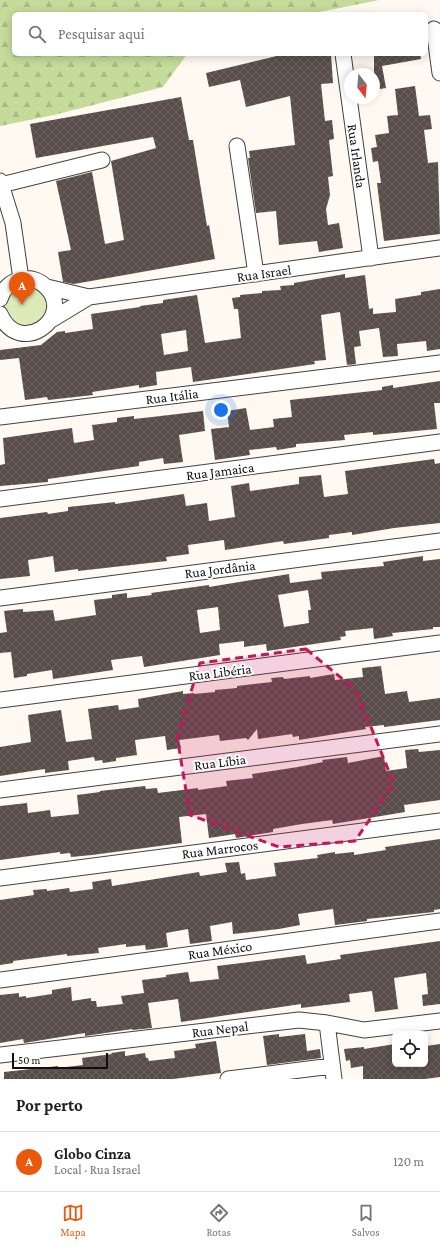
<!DOCTYPE html>
<html lang="pt">
<head>
<meta charset="utf-8">
<style>
  body { margin:0; font-family:"Crimson Pro",serif; background:#f2f2f2; color:#202124 }
  .controls { position:absolute; right:12px; bottom:12px; display:grid; overflow:hidden; border-radius:6px; box-shadow:0 2px 10px #0003 }
  .controls button { width:36px; height:36px; display:grid; place-items:center; padding:0; border:0; border-bottom:1px solid #e0e0e0; background:#fff; color:#202124; font:20px sans-serif }
  .compass { position:absolute; left:344px; top:68px; width:36px; height:36px; border-radius:50%; background:#fff; box-shadow:0 2px 10px #0003; rotate:164deg }
  .scale { position:absolute; left:12px; bottom:10px; width:96px; box-sizing:border-box; padding-left:4px; border:2px solid #0f0f0f; border-top:0; font-size:11px; line-height:14px; white-space:nowrap; color:#0f0f0f; -webkit-text-stroke:3px #fff; paint-order:stroke }
  .you { position:absolute; left:221px; top:410px; width:14px; height:14px; margin:-10px; border:3px solid #fff; border-radius:50%; background:#1a73e8; box-shadow:0 0 0 6px #1a73e833 }
  .badge { display:grid; place-items:center; width:26px; height:26px; border-radius:50%; background:#ea580c; color:#fff; font-size:13px; font-weight:700 }
  .pin { position:absolute; translate:-50% -33px; filter:drop-shadow(0 1px 2px #0008) }
  .pin::after { content:''; position:absolute; top:21px; width:14px; height:12px; background:inherit; clip-path:polygon(0 0,100% 0,50% 100%) }
  .list { margin:0; padding:0; list-style:none }
  h2 { display:flex; justify-content:space-between; align-items:center; height:52px; margin:0; padding:0 16px; font-size:17px }
  h2 small { font-size:13px; font-weight:400; color:#757577 }
  .list li { display:grid; grid-template-columns:26px 1fr auto; gap:12px; align-items:center; box-sizing:border-box; height:60px; padding:0 16px; border-top:1px solid #e0e0e0 }
  .list b { display:block; font-size:15px; white-space:nowrap }
  .list p { margin:0; font-size:13px; white-space:nowrap; color:#757577 }
  .list em { font-size:13px; font-style:normal; color:#757577 }
  .icon { flex:none; width:22px; height:22px; fill:none; stroke:currentColor; stroke-width:2; stroke-linecap:round; stroke-linejoin:round }
  .map { position:relative; flex:none; width:440px; height:1079px; overflow:hidden }
  .search { position:absolute; background:#fff; box-shadow:0 2px 10px #0003; left:12px; right:12px; top:12px; height:44px; display:flex; align-items:center; gap:10px; box-sizing:border-box; padding:0 14px; border-radius:6px; color:#757577; font-size:15px }
  .sheet { height:112px; background:#fff }
  nav { display:flex; justify-content:space-around; align-items:center; box-sizing:border-box; height:56px; border-top:1px solid #e0e0e0; background:#fff; font-size:11px; color:#757577 }
  nav a { display:grid; justify-items:center; gap:2px }
  nav .on { color:#ea580c }
  .map>svg:first-child { display:block }
</style>
</head>
<body>
<div class="map">
<svg width="440" height="1079" viewBox="0 0 440 1079">
  <defs>
    <pattern id="forest-firs" width="22" height="20" patternUnits="userSpaceOnUse"><rect width="22" height="20" fill="#c4db99"/><path d="M5 1l3.5 6h-7zM16 11l3.5 6h-7z" fill="#a7bb83"/></pattern>
    <pattern id="building-cross-hatch" width="8" height="8" patternUnits="userSpaceOnUse"><rect width="8" height="8" fill="#584d4b"/><path d="M0 0l8 8M0 8l8-8" fill="none" stroke="#6b6261"/></pattern>
  </defs>
  <rect width="100%" height="100%" fill="#fff9f1"/>
  <path fill="url(#forest-firs)" d="M0 0H379L310 14H14V54H187L163 87 54 115 0 126Z"/>
  <path fill="#dceaba" d="M20 287C32 285 47 292 48 306 48 311 45 316 44 321L22 330C17 325 9 320 5 315 0 304 12 291 20 287Z"/>
  <path fill="url(#building-cross-hatch)" fill-rule="evenodd" d="M285 54H331L333 83 321 84 325 121 332 120 334 139 329 140 333 176 328 177 330 195 326 209 328 225 339 223 343 248 319 252 317 241 279 245 276 211 256 213 248 158H250L249 151 295 145 290 96 246 107 240 80 209 87 206 73Z
    M374 54H420L421 59 382 66 386 88 374 90Z
    M415 86 419 116 430 115 432 129 424 130 428 163 438 162 440 234 384 241 377 183H381L378 161 373 162 371 148 377 147 375 135 389 133 387 116 398 115 395 89Z
    M181 97 189 140H193L207 226 209 225 215 259 74 284 63 282 58 252 71 250 56 181 92 172 105 244 124 240 111 161 156 148 153 137 36 158 30 124Z
    M345 274V278L365 275 369 309 373 308V314L396 312 395 299 421 295V292L440 289V349L427 351 426 341 397 344 398 356 383 357 379 328 359 331 361 346 354 347 356 364 347 365 340 312 321 315 326 360 314 361 315 364 193 382 191 367 156 372 157 385 139 388V385L92 392 93 395 48 400 47 397 25 400 19 358 0 360V350L41 345 57 332 65 331V333L93 329 91 314 140 307V306L163 303V300L197 295 205 343 241 338 238 309H234L232 298 240 297V295L262 293V291L281 290 280 286 294 285V283ZM186 330 188 351 164 355 161 334Z
    M440 381V403H434L437 429 373 435V432L344 435 345 440 296 444V447L277 450 276 447 249 450 250 455 215 460 211 429 229 427 227 411 246 408 250 430 274 427 273 419 292 417 290 400 382 390V387L393 385V388Z
    M203 411 205 431 179 435 183 462 164 464 163 458 139 462V466L48 479V482L0 486V465L5 464 3 438 72 428 74 443 94 440 92 425 117 422V418L134 416V419L152 417Z
    M434 459 435 464 440 463V523L394 528 352 535V532L329 535V538L284 544 283 541 225 550 224 540 188 545 189 554 166 557 167 561 78 571V569L55 572 53 556 28 560 30 576 0 579V518L47 512 48 514 68 511V507L115 502V504L184 494 186 506 207 503 209 521 235 517 231 486 249 483 250 491 299 484V477L321 475 324 497 348 494 345 471Z
    M423 556V561L440 559V627H433V629L392 633 393 636 374 639 373 628 345 631 346 636 340 637 341 640 267 651 266 644 244 647V641L219 644 220 655 144 667 142 656 111 660 113 670 53 679 52 670 27 674V676L14 678 11 652 0 653V633L7 632 4 611 23 609V612L53 610 55 621 96 615 94 600 112 598V595L127 593V598L152 595 151 593 209 585V587L289 574 290 583 322 579 321 572 384 566 383 562ZM308 590 311 610H308L309 623 284 627 278 595ZM218 607 220 630 200 633 197 610Z
    M381 666 385 694 407 691 409 702 440 698V720L384 727V725L365 727 366 729 299 740V736L293 737 292 734 258 739 257 729 248 740 246 738 220 741 219 735 179 740 181 748 167 750 165 736 135 740 137 755 116 758V761L103 763 102 760 95 761 94 757 68 761 69 770 45 773V769L0 776V747L31 742 28 715 61 710 66 742 92 739 88 709 118 705 119 710 139 707 138 699 183 691V694L194 693V694L215 692V690L237 688V686L272 682 271 678 283 677 284 679 310 676V678L334 674 335 680 363 677 362 668Z
    M418 749 419 752 440 750V800L404 805 405 812 333 824 332 820 302 824 273 829V832L236 838 235 834 209 838 206 814 179 817 182 843 92 855 71 857 70 853 60 854V852L0 860V806L27 803 28 813 50 810 51 817 79 814 77 795 100 792V791L145 786 146 789 157 788 158 793 198 788V790L227 786 226 781 253 778 252 774 298 767 323 762 322 760 347 757 348 763 384 756 386 771 407 768 405 750Z
    M440 839V909L434 910V912L367 919V921L335 925 333 909 298 914 300 925 279 929 233 934 232 922 210 926 212 941 190 944 188 929 166 933 168 947 146 950 145 945 126 947V944L98 948 99 953 67 956V954L13 961V963L0 965V900L34 895 33 890 47 889V891L69 888 70 892 93 889 92 882 111 879 112 886 199 872 200 876 227 872 225 863 239 862 241 874 245 873 246 880 276 876 274 863 318 858 317 855 335 852V854L354 852V855L386 850 385 847Z
    M440 941V1004L423 1006 422 995 428 994 426 973 394 978 398 1009 375 1012 372 991 349 994 350 1002 301 1008V1004L181 1022 178 999 148 1003 152 1028 132 1030V1029L85 1036V1033L24 1043 23 1039 0 1043V995L19 993V997L26 996V998L52 994V990L71 987 72 1001 91 998V1001H96L97 1007 123 1004 121 996 144 993 142 980 166 977V975L188 972 190 982 219 979 217 966 305 955 307 964 341 959 340 955Z
    M279 1034V1037L305 1034 307 1051 320 1049 321 1058 267 1065 263 1036Z
    M216 1041 221 1073 173 1079H4V1072L58 1066V1068L83 1065 82 1058 112 1054 111 1053 125 1051V1056L145 1053 146 1058H148L149 1061 175 1058 174 1051 196 1048 195 1044Z
    M395 1044V1064H425L426 1046 440 1044V1077L425 1079H363V1066L351 1068 350 1060 346 1061 344 1049 364 1047V1049Z"/>
  <g fill="none" stroke-linecap="round" stroke-linejoin="round">
    <g stroke="#424242" stroke-width="17">
      <path id="minor" d="M434 29 440 73
        M343 54 371 258
        M237 146 256 274
        M0 181 13 223 21 279
        M1 185 102 160
        M47 287 89 297 440 248
        M0 299C3 289 11 281 22 279 31 277 41 281 47 288 75 318 19 358 0 314
        M51 320 89 297
        M0 417 440 363
        M0 499 440 442
        M0 598 440 541
        M0 700 440 643
        M0 790 440 734
        M0 878 440 821
        M0 980 440 921
        M327 1023 334 1079
        M0 1055 299 1020 327 1023 364 1030 440 1021
        M228 1079 332 1066"/>
    </g>
    <use href="#minor" stroke="#fff" stroke-width="15"/>
  </g>
  <path fill="#c2185b" fill-opacity="0.2" stroke="#c2185b" stroke-width="3" stroke-dasharray="8 5" stroke-linejoin="round" d="M306 649 356 690 394 784 355 841 279 847 190 815 177 736 200 663Z"/>
  <g text-anchor="middle" stroke-width="4" stroke-linejoin="round" paint-order="stroke">
    <g font-size="14" fill="#0f0f0f" stroke="#fff">
      <text transform="translate(357 156) rotate(82)" y="5">Rua Irlanda</text>
      <text transform="translate(264 273) rotate(-8)" y="5">Rua Israel</text>
      <text transform="translate(172 396) rotate(-7)" y="5">Rua Itália</text>
      <text transform="translate(220 471) rotate(-7)" y="5">Rua Jamaica</text>
      <text transform="translate(220 569) rotate(-7)" y="5">Rua Jordânia</text>
      <text transform="translate(220 672) rotate(-7)" y="5">Rua Libéria</text>
      <text transform="translate(220 762) rotate(-7)" y="5">Rua Líbia</text>
      <text transform="translate(220 849) rotate(-7)" y="5">Rua Marrocos</text>
      <text transform="translate(220 950) rotate(-8)" y="5">Rua México</text>
      <text transform="translate(220 1029) rotate(-7)" y="5">Rua Nepal</text>
    </g>
  </g>
</svg>
<div class="controls">
<button><svg class="icon" aria-label="locate" viewBox="0 0 24 24"><circle cx="12" cy="12" r="6"/><path d="M12 2v4M12 18v4M2 12h4M18 12h4"/></svg></button>
</div>
<svg class="compass" viewBox="-18 -18 36 36"><path d="M0-13l5 13h-10z" fill="#e53935"/><path d="M0 13l5-13h-10z" fill="#757577"/></svg>
<div class="scale">50 m</div>
<div class="you"></div>
<div class="pin badge" style="left:22px;top:305px">A</div>
<div class="search"><svg class="icon" aria-label="search" viewBox="0 0 24 24"><circle cx="10" cy="10" r="6"/><path d="M15 15l6 6"/></svg>Pesquisar aqui</div>
</div>
<section class="sheet">
<h2>Por perto<small></small></h2>
<ul class="list">
<li><span class="badge">A</span><div><b>Globo Cinza</b><p>Local · Rua Israel</p></div><em>120 m</em></li>
</ul>
</section>
<nav>
<a class="on"><svg class="icon" aria-label="map" viewBox="0 0 24 24"><path d="M3 6l6-2 6 2 6-2v14l-6 2-6-2-6 2zM9 4v14M15 6v14"/></svg>Mapa</a>
<a><svg class="icon" aria-label="directions" viewBox="0 0 24 24"><path d="M12 3l9 9-9 9-9-9zM9 14v-3h6M13 9l2 2-2 2"/></svg>Rotas</a>
<a><svg class="icon" aria-label="saved" viewBox="0 0 24 24"><path d="M7 4h10v16l-5-4-5 4z"/></svg>Salvos</a>
</nav>
</body>
</html>
